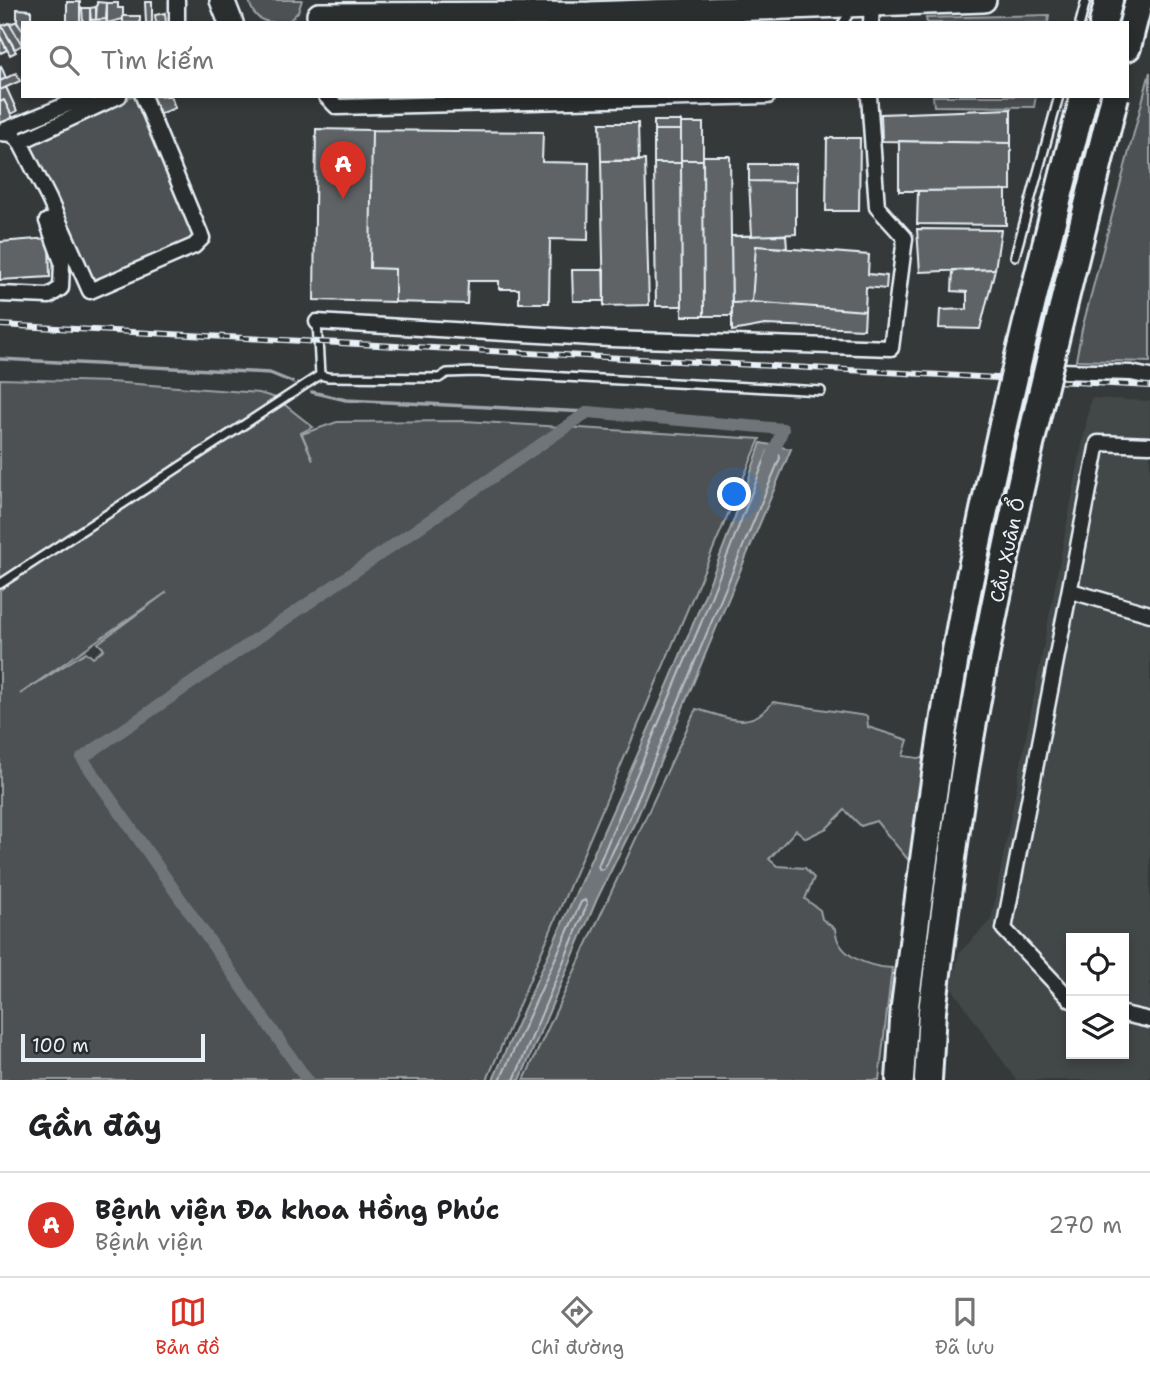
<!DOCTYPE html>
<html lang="vi">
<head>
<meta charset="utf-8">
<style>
  body { margin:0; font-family:"Shantell Sans",sans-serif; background:#f6f6f6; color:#202124 }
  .controls { position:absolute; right:21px; bottom:21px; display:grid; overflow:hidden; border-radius:0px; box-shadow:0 4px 10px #0003 }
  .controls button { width:63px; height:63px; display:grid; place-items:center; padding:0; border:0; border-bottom:2px solid #e0e0e0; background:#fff; color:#202124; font:35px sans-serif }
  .scale { position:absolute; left:21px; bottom:18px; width:184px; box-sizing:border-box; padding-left:7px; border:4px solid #e8f1f8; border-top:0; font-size:19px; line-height:24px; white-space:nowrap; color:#e8f1f8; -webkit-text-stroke:5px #2a2d2e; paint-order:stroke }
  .you { position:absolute; left:735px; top:495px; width:24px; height:24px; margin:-18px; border:5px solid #fff; border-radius:50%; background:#1a73e8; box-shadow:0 0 0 10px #1a73e833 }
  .badge { display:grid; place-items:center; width:46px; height:46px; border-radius:50%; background:#d93025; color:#fff; font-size:23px; font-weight:700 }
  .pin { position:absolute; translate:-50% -58px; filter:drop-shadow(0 2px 4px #0008) }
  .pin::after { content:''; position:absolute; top:37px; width:24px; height:21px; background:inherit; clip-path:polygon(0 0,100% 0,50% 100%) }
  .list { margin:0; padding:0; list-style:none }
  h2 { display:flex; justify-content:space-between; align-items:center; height:91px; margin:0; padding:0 28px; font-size:30px }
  h2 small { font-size:23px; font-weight:400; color:#757577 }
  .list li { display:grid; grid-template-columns:46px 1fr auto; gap:21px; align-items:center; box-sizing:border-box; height:105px; padding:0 28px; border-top:2px solid #e0e0e0 }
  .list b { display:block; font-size:26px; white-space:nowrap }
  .list p { margin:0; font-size:23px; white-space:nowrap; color:#757577 }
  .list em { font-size:23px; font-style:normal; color:#757577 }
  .icon { flex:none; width:38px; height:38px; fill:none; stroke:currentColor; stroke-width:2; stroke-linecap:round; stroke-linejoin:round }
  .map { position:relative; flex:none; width:1150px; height:1080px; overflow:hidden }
  .search { position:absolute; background:#fff; box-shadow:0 4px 10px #0003; left:21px; right:21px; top:21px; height:77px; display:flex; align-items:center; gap:18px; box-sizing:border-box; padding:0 24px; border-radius:0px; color:#757577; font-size:26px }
  .sheet { height:196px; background:#fff }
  nav { display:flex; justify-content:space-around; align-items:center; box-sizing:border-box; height:98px; border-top:2px solid #e0e0e0; background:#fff; font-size:19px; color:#757577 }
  nav a { display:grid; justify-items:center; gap:4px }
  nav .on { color:#d93025 }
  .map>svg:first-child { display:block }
</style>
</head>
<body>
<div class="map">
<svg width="1150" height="1080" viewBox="0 0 1150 1080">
  <rect width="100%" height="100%" fill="#35393a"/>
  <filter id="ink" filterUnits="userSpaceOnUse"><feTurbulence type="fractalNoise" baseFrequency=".0143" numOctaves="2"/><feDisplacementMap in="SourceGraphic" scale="14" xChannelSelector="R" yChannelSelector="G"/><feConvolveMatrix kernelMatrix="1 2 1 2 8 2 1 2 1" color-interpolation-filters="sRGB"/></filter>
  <g filter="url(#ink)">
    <path fill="#424647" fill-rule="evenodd" d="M1091 398 1150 401V1080H1016L951 987 959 953 991 920ZM1071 938H1124V1054H1071Z"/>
    <path fill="#4d5152" stroke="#9aa1a5" stroke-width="2" fill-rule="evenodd" d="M249 0H302L298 12 288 22C268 24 253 22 249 0Z
      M1049 15 1048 23H927L926 18Z
      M1150 72V362L1076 360 1082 329Z
      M131 96H140L196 241 90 283 28 144Z
      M933 96H1036L1034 107 934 106Z
      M0 379 110 382 259 393 276 398 313 427 301 433 313 460 302 434 337 422 465 421 760 439 487 1080H0ZM167 592 98 643 104 649 93 658 86 652 20 694Z
      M773 702 867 716 868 727 908 740 903 756 926 759 910 862 876 821 861 826 845 810 827 828 806 838 796 830 769 859 777 866 805 868 814 878 805 899 820 910 822 919 835 929C837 956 868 967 892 968L879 1080H524L696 709C728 717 749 732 773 702Z"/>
    <path fill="#707579" stroke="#a0a7ac" stroke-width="2" d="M761 443 791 449 636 820 597 899 520 1080H493C584 868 687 662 761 443Z"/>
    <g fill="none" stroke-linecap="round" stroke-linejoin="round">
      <path stroke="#b8bfc5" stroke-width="2" d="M768 451 779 454 780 458 630 817 604 869 600 870 598 866 701 623Z
        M500 1080 581 902 585 900 587 905 514 1080"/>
      <path stroke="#a0a7ac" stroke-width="3.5" d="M0 359 270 373 292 382
        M312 392 346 400 588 412"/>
      <path stroke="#707579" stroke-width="12" d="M307 1080 82 758 588 412 783 429 770 461"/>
    </g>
    <path fill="#5f6365" stroke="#e8f1f8" stroke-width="2" d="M67 2H80V23H67Z
      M97 2 107 3 106 19 96 20Z
      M145 2H152V23H146Z
      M107 3H118V8H123V19L107 23Z
      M96 7V20H90V8Z
      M82 8H90L91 23H83Z
      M17 9 31 10V23H23V31L17 23Z
      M165 13 166 23H156L155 15Z
      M123 16H140V23H123Z
      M106 19 107 23H91L90 20Z
      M17 21 23 31 22 45 10 24Z
      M9 23 22 45 15 49 2 26Z
      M1 24 16 52 10 55 0 36Z
      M0 36 7 50 1 53 0 51Z
      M1 66 6 78 0 81V67Z
      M16 73 20 81 0 90V81Z
      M6 87 17 111 11 114 4 100 0 102V90Z
      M152 96H171L175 108 160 114Z
      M4 100 15 122 4 127 0 124V102Z
      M1011 109V143L882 141 881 114Z
      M654 121H681V130H654Z
      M600 123H638L639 161H601Z
      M681 123H703V160H681Z
      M316 129 372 130 370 268 395 269V302L314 300Z
      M372 130 543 132 542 162 589 163 588 240 550 239 549 303H519V289H499V281H468L467 304 395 302V269L370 268Z
      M654 130H681V163H654Z
      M827 138H860L859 211H826Z
      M899 141 1011 143V190L899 191Z
      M703 156H730L732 316H704Z
      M645 160 649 305 604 306 601 161Z
      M681 160H703L704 316H682Z
      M654 163H681L682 306H656Z
      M749 164H796V182L749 181Z
      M749 181 796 182V234L752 236Z
      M1006 190V225L917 224 918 191Z
      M917 229 1001 230 995 269 920 272Z
      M786 235 787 248 756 246 752 302 732 303 731 236Z
      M49 238 50 277 0 280V242Z
      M756 246 869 255 868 274 887 276 886 289 866 287 865 311 752 302Z
      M995 269 980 329 939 328 940 310 967 309V292L952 291 953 270Z
      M572 270H604V301H573Z
      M752 302 865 311 864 329 765 325 732 331V303Z"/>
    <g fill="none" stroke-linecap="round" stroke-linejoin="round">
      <g stroke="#e8f1f8" stroke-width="12">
        <path id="service" d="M843 23 852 9
          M1080 23 1086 0
          M1015 256 1059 96
          M320 375 328 377 439 378 447 373 474 372 821 391
          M0 584 320 375 317 322"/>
      </g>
      <g stroke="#e8f1f8" stroke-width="19">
        <path id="minor" d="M177 0V23
          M871 23 872 5
          M326 96 337 107 768 96
          M0 132 88 96
          M0 133 12 134 20 142 49 199 90 291 194 246 202 238 143 96
          M20 142 119 96
          M0 294 49 296 61 288 62 262 47 221
          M317 322 610 339 891 348 905 238 877 207 869 96
          M1059 371 1131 373 1150 377
          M1071 591 1150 614
          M1071 1000 1004 929 1098 443 1150 445
          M1124 1014 1150 1020"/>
      </g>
      <g stroke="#e8f1f8" stroke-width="28">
        <path id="primary" d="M222 0 231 23
          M319 15 589 14 984 0"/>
      </g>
      <g stroke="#e8f1f8" stroke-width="32">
        <path id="motorway" d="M1103 23 1109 0
          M1127 47 1139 0
          M900 1080 905 1006
          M928 1080 932 1011"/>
      </g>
      <use href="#service" stroke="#2a2d2e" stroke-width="7"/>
      <use href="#minor" stroke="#2a2d2e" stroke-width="14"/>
      <use href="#primary" stroke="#2a2d2e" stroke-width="23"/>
      <use href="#motorway" stroke="#2a2d2e" stroke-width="26"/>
      <g stroke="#e8f1f8" stroke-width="6">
        <path id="rail" d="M0 325 1150 386"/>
      </g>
      <use href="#rail" stroke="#2a2d2e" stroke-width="3.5" stroke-dasharray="10" stroke-linecap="butt"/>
      <g stroke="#e8f1f8" stroke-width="32" stroke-linecap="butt">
        <path id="motorway-bridge" d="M905 1006C923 864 941 722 969 582 1002 419 1042 257 1084 96
          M932 1011C943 930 952 849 965 769 1002 542 1060 319 1115 96"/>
      </g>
      <use href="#motorway-bridge" stroke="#2a2d2e" stroke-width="26"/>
    </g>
  </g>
  <g text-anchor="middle" stroke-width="6" stroke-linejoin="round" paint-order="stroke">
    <g font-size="19" fill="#e8f1f8" stroke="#2a2d2e">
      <text transform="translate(1007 550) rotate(-78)" y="7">Cầu Xuân Ổ</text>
    </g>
  </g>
</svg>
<div class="controls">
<button><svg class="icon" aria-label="locate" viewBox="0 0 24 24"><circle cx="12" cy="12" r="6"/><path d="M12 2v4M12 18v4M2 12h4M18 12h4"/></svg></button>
<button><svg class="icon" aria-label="layers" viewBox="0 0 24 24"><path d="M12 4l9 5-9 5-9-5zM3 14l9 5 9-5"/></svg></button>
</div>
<div class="scale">100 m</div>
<div class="you"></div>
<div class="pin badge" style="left:343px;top:199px">A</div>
<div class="search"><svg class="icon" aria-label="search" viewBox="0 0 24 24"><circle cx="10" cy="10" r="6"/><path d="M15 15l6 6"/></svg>Tìm kiếm</div>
</div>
<section class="sheet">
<h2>Gần đây<small></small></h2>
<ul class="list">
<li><span class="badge">A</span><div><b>Bệnh viện Đa khoa Hồng Phúc</b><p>Bệnh viện</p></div><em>270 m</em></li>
</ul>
</section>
<nav>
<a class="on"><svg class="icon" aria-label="map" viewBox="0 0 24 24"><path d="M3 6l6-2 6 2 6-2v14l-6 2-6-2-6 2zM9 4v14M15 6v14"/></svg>Bản đồ</a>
<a><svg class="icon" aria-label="directions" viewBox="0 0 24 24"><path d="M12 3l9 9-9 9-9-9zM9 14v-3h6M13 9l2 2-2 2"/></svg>Chỉ đường</a>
<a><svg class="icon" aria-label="saved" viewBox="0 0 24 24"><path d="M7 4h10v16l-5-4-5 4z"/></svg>Đã lưu</a>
</nav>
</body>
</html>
